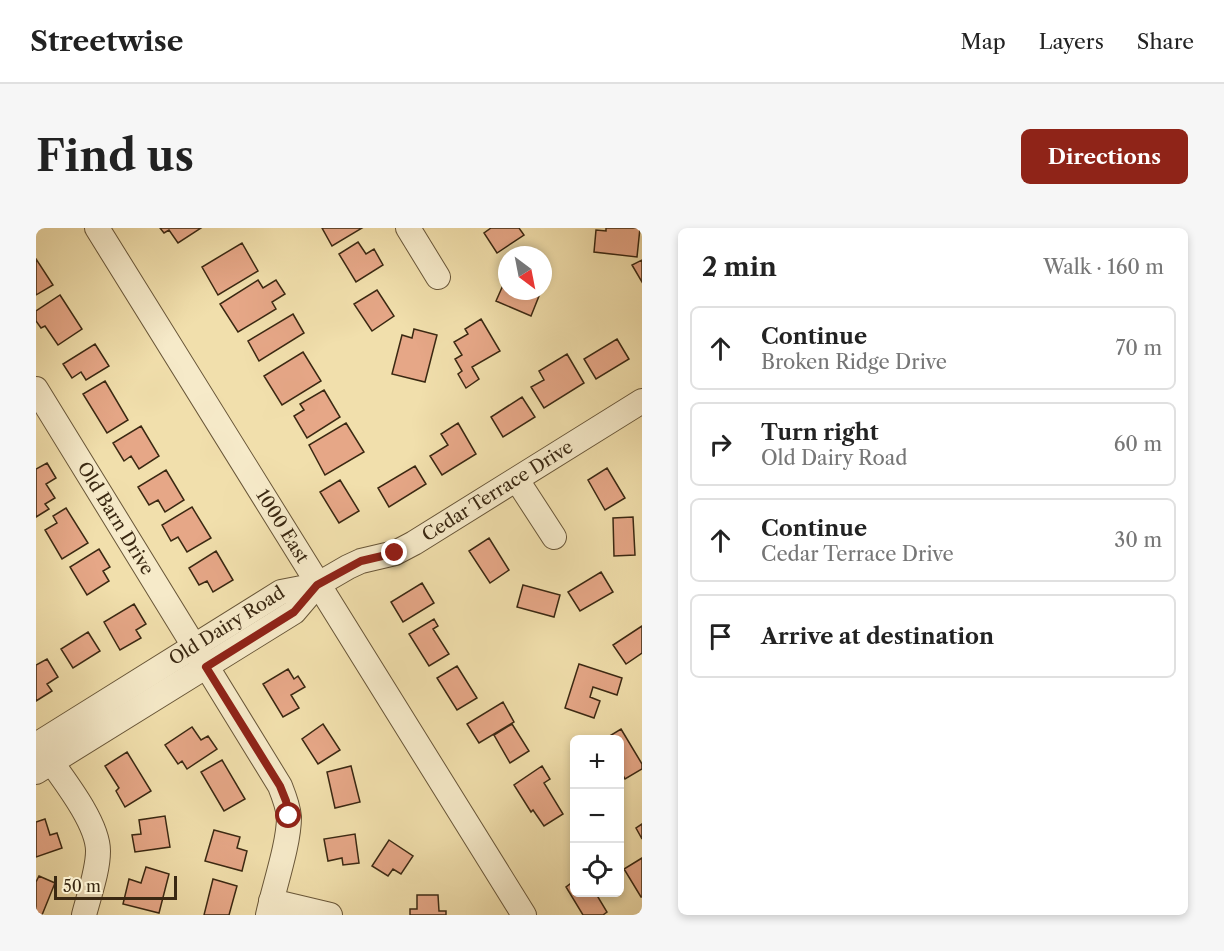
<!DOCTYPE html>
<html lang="en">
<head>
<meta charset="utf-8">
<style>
  body { margin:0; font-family:"Libre Caslon Text",serif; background:#f6f6f6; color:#222 }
  .controls { position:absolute; right:18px; bottom:18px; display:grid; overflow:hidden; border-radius:9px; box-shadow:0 3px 9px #0003 }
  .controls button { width:54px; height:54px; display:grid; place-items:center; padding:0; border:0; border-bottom:2px solid #e0e0e0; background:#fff; color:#222; font:30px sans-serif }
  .compass { position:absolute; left:462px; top:18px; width:54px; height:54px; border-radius:50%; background:#fff; box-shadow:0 3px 9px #0003; rotate:148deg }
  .scale { position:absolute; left:18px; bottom:15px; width:123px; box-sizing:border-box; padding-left:6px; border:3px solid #3a2812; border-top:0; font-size:16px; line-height:21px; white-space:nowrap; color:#3a2812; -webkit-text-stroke:4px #f6eac9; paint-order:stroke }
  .stop { position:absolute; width:18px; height:18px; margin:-14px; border:4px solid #8f2418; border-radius:50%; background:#fff }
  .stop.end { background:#8f2418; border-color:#fff; box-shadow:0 2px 6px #0008 }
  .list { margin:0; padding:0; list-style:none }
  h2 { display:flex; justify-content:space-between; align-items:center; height:78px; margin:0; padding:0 24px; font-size:26px }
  h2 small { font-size:20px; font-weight:400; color:#767676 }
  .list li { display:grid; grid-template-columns:39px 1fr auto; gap:18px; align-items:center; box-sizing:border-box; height:84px; margin:0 12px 12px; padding:0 12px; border:2px solid #e0e0e0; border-radius:9px }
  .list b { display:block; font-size:22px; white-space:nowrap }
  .list p { margin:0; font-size:20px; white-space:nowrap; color:#767676 }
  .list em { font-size:20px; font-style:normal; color:#767676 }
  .icon { flex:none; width:33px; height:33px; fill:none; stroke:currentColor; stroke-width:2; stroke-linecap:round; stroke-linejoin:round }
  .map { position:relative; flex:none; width:606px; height:687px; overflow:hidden; border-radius:9px }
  header { display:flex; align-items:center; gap:36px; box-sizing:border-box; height:84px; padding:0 30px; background:#fff; border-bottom:2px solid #e0e0e0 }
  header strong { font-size:28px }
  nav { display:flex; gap:33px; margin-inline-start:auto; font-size:21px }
  .intro { display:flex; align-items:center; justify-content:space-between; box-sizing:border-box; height:144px; padding:0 36px }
  h1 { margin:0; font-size:42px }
  .button { padding:15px 27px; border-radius:9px; background:#8f2418; color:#fff; font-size:21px; font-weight:700 }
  main { display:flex; gap:36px; padding:0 36px }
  aside { flex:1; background:#fff; border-radius:9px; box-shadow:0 3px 9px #0003 }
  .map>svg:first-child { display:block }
</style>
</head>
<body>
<header>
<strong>Streetwise</strong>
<nav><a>Map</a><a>Layers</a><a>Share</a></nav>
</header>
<div class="intro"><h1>Find us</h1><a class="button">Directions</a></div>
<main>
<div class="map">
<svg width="606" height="687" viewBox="0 0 606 687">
  <rect width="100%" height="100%" fill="#f1dfac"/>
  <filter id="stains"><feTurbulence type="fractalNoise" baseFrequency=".00333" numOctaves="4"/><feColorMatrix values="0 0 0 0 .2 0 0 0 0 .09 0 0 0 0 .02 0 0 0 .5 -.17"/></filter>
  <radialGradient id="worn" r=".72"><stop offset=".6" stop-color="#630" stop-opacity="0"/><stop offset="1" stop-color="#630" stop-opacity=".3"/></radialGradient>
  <path fill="#e6a787" stroke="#3a2812" stroke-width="1.5" d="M124 0H165L142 15 133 2 128 5Z
    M286 0H326L296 18Z
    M455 0H483L488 7 461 25 448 5Z
    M570 0H604L601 29 558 24 560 2 570 3Z
    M322 14 330 26 338 21 347 37 320 54 303 26Z
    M206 15 222 43 182 67 166 39Z
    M0 31 17 57 0 67Z
    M606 32V54L596 37Z
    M222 52 227 60 240 52 249 66 236 74 240 81 202 104 184 76Z
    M468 55 471 56V63H505L495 88 460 73Z
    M341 62 358 88 336 103 318 76Z
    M24 67 46 101 22 117 9 98 5 100 0 93V83Z
    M257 86 268 105 223 133 212 113Z
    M445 91 464 123 436 139 443 151 430 160 422 146 426 143 419 131 426 127 418 114 432 106 429 101Z
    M378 101 401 107 389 154 356 146 366 107 376 110Z
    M581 111 593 131 560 151 548 131Z
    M59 116 73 138 50 152 45 144 36 150 27 136Z
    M267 124 285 153 246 177 228 148Z
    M531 126 548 155 508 180 495 159 508 152 503 143Z
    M69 153 92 192 71 205 47 166Z
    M288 162 304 189 271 210 258 188 268 182 264 176Z
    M486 169 499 189 467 209 455 189Z
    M310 195 328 224 289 247 273 217Z
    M422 195 440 226 406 247 394 228 412 217 405 206Z
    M105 198 123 228 103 241 95 228 88 233 77 215Z
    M11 235 20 250 10 256 19 270 9 276 13 281 0 289V241Z
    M379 238 390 256 353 279 342 260Z
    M571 240 589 270 569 282 552 252Z
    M130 242 148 272 129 284 122 272 113 277 102 259Z
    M304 252 323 283 303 295 284 264Z
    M156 279 175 310 151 324 142 309 135 313 126 297Z
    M30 280 52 315 26 331 9 302 21 295 17 288Z
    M597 289 599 327 578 328 577 290Z
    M453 310 473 342 454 355 433 323Z
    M63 321 74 339 67 343 73 353 51 367 34 339Z
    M180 323 197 352 177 364 171 353 163 357 153 340Z
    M565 344 577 364 544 383 532 364Z
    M386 355 398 375 367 394 355 374Z
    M487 357 524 367 518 389 481 379Z
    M98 376 110 396 100 402 105 410 84 422 68 394Z
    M398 391 402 398 397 401 413 426 393 438 373 406Z
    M606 398V425L590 436 577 417Z
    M52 404 64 423 37 440 25 421Z
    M11 431 22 449 11 456 16 463 0 473V437Z
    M543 436 586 450 581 467 557 459 554 469 564 473 558 490 529 480Z
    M421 438 441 470 421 482 401 450Z
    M252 441 258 451 262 448 269 459 255 467 263 480 247 489 227 456Z
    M467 474 478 494 443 515 431 496Z
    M287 496 304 522 282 536 266 511Z
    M476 496 493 523 474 535 458 507Z
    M156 499 165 512 172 508 181 521 151 541 146 533 142 536 129 517Z
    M585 501 606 536V541L589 551 584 541V512H567Z
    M91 524 115 563 89 579 80 563 83 560 69 538Z
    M186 532 209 571 188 583 165 544Z
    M315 538 324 574 299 580 291 544Z
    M506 538 514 551 508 555 527 586 508 598 497 582 495 584 478 557Z
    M129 588 134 619 99 624 96 607 105 606 103 592Z
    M9 591 14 607 21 605 26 620 0 629V594Z
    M606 596V611L600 600Z
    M178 602 204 609 201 620 211 623 206 643 169 633Z
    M319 606 323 635 307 637 306 630 292 633 288 611Z
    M353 612 377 628 365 646 357 641 352 648 336 638Z
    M606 630V669H605L588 641Z
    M110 639 133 646 123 685 87 676 93 651 105 655Z
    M3 648 19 655 6 687H0V654Z
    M177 651 201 658 193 687H168Z
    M538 653V664H559L571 684 567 687H547L530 659Z
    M381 667H402L403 683H410V687H374V681H381Z"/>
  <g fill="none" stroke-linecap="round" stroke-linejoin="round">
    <g stroke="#685638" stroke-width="26">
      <g id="minor">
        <path id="s1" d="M61 0 488 687"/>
        <path d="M372 0 402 49"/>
        <path id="s2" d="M0 161 244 558C248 568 252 578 253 589 253 616 238 659 232 687"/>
        <path d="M481 252 518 309"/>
        <path id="s3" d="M0 517 245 364 281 357"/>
        <path d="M6 521C23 546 62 593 62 623 62 643 53 667 48 687"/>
        <path id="s4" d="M0 544 258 384 281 357 312 339 325 333 359 325 378 315 606 173"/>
        <path d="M235 673 294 687"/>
      </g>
    </g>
    <use href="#minor" stroke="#f6eac9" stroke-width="24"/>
  </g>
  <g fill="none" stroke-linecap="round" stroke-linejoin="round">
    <path stroke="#8f2418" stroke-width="8" d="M253 588 250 573 244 558 170 439 258 384 281 357 325 333 359 325"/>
  </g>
  <g text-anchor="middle" stroke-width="5" stroke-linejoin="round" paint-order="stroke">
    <g font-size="18" fill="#3a2812" stroke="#f6eac9">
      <text dy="6" stroke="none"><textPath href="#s4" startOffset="544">Cedar Terrace Drive</textPath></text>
      <text dy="6" stroke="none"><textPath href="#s2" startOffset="152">Old Barn Drive</textPath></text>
      <text dy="6" stroke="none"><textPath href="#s1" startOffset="351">1000 East</textPath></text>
      <text dy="6" stroke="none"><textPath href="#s3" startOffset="225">Old Dairy Road</textPath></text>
    </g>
  </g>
  <rect width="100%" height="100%" filter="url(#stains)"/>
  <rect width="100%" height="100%" fill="url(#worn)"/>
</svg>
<div class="controls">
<button>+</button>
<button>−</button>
<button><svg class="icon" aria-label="locate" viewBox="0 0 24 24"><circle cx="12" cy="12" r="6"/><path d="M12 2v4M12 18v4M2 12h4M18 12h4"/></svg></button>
</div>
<svg class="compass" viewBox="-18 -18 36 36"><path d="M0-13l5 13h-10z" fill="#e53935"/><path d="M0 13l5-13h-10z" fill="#767676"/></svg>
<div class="scale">50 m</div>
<div class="stop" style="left:253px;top:588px"></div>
<div class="stop end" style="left:359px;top:325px"></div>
</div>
<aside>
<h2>2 min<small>Walk · 160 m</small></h2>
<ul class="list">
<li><svg class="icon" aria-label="ahead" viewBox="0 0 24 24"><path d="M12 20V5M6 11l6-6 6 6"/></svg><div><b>Continue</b><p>Broken Ridge Drive</p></div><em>70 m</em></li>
<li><svg class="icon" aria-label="right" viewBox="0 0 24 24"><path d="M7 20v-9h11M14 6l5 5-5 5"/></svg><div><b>Turn right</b><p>Old Dairy Road</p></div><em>60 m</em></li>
<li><svg class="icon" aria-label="ahead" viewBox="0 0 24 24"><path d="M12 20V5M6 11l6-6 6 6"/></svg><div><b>Continue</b><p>Cedar Terrace Drive</p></div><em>30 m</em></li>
<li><svg class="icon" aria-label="arrive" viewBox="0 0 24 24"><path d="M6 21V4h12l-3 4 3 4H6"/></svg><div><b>Arrive at destination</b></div></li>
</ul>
</aside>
</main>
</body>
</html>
